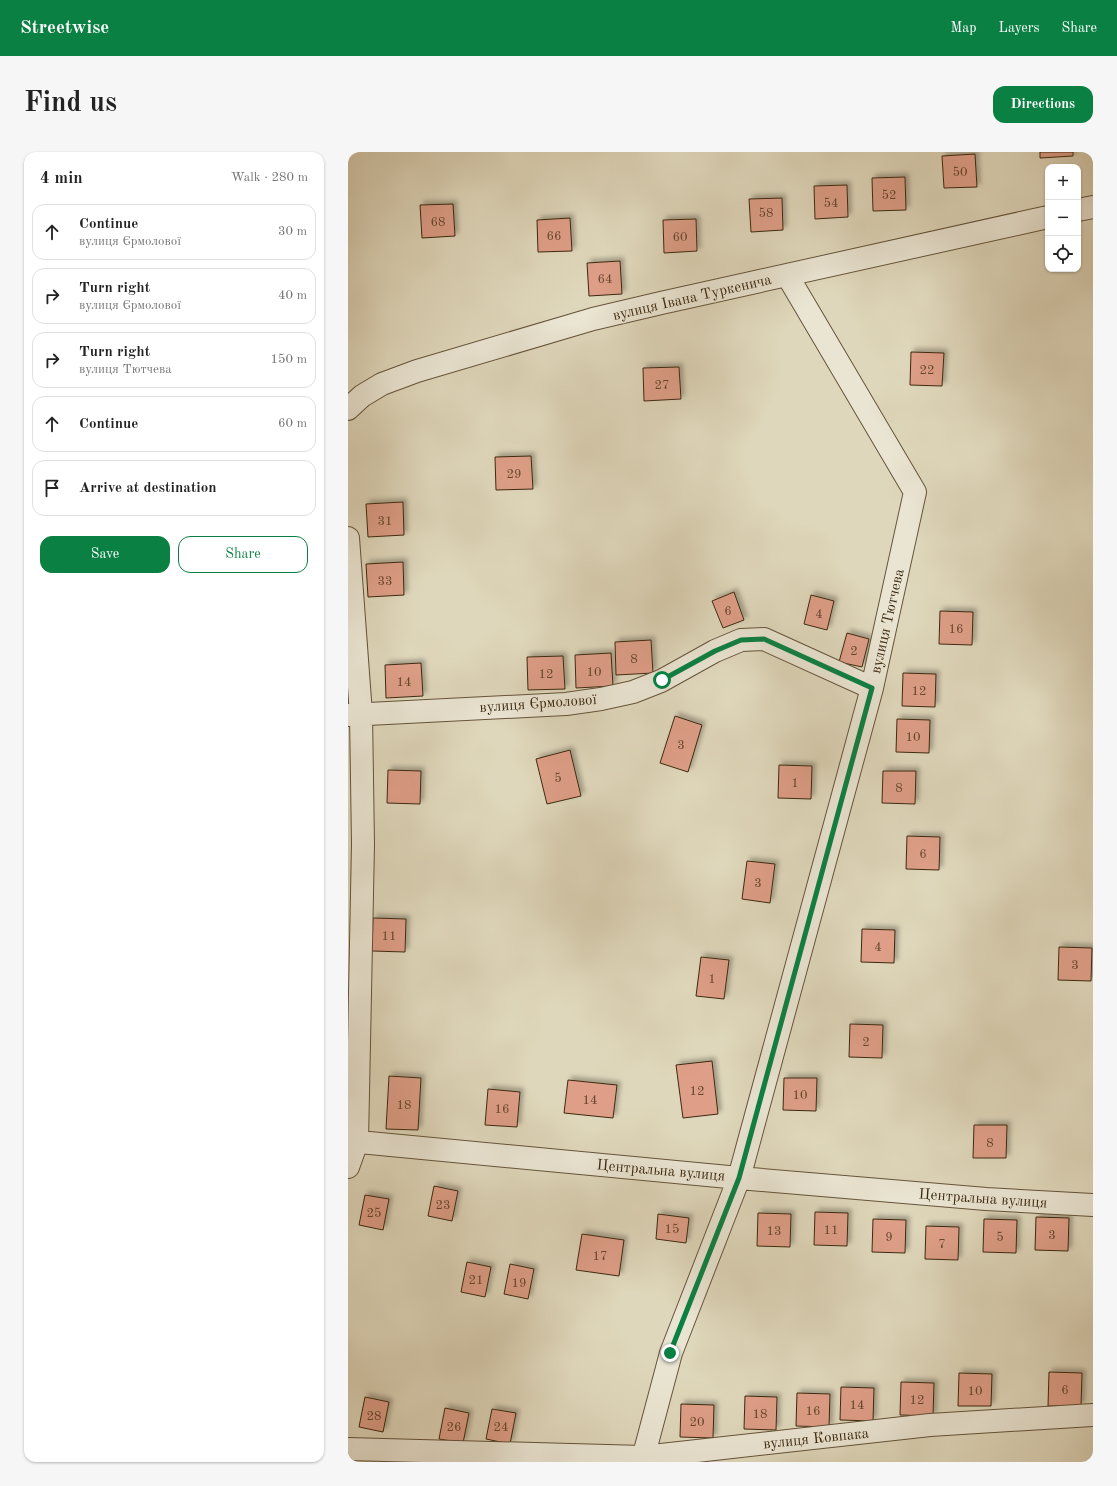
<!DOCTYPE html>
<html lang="en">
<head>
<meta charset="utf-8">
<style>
  body { margin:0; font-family:"Old Standard TT",serif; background:#f6f6f6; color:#222 }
  .controls { position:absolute; right:12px; top:12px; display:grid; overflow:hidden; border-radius:8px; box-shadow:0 1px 3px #0004 }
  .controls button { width:36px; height:36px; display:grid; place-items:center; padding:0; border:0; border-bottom:1px solid #e0e0e0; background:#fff; color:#222; font:20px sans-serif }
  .stop { position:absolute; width:12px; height:12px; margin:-9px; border:3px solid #0b8043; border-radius:50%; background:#fff }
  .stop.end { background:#0b8043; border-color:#fff; box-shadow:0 1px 4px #0008 }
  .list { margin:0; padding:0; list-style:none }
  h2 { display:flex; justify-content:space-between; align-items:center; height:52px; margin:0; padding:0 16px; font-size:17px }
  h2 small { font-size:13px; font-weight:400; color:#767676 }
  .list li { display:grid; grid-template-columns:26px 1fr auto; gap:12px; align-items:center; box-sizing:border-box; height:56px; margin:0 8px 8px; padding:0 8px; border:1px solid #e0e0e0; border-radius:12px }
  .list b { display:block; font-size:15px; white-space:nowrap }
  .list p { margin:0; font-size:13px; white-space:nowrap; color:#767676 }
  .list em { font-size:13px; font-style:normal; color:#767676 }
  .actions { display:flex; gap:8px; padding:12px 16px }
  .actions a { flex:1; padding:9px 0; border:1px solid #0b8043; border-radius:12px; text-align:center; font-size:14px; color:#0b8043 }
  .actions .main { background:#0b8043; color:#fff }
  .icon { flex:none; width:22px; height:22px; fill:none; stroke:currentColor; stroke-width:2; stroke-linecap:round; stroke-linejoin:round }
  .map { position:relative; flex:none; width:745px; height:1310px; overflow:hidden; border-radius:12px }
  header { display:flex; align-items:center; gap:24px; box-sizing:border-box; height:56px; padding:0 20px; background:#0b8043; color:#fff }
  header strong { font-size:19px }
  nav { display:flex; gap:22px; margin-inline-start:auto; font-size:14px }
  .intro { display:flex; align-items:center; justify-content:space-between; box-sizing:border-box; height:96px; padding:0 24px }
  h1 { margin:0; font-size:28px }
  .button { padding:10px 18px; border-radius:12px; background:#0b8043; color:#fff; font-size:14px; font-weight:700 }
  main { display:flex; gap:24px; padding:0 24px }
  aside { flex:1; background:#fff; border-radius:12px; box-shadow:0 1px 3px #0004 }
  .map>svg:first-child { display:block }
</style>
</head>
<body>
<header>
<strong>Streetwise</strong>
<nav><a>Map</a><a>Layers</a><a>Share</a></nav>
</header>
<div class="intro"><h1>Find us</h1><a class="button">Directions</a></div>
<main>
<aside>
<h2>4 min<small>Walk · 280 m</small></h2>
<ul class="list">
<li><svg class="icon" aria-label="ahead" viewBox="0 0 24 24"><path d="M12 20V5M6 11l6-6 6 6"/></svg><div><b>Continue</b><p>вулиця Єрмолової</p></div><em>30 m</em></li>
<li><svg class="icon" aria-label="right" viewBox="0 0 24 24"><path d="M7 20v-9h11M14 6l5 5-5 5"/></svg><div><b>Turn right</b><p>вулиця Єрмолової</p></div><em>40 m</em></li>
<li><svg class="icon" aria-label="right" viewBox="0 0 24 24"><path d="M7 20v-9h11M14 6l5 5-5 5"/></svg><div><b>Turn right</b><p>вулиця Тютчева</p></div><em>150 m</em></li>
<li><svg class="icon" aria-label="ahead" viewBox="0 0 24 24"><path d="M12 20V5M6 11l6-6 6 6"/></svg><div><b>Continue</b></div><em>60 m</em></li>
<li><svg class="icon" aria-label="arrive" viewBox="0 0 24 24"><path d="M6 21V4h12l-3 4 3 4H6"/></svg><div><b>Arrive at destination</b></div></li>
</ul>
<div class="actions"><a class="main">Save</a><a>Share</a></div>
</aside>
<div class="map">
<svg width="745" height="1310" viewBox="0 0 745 1310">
  <defs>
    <filter id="shadow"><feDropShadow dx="3.5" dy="-3.5" stdDeviation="2" flood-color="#0004"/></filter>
  </defs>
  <rect width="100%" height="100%" fill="#dfd7bb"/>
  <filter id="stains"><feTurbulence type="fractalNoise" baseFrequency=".005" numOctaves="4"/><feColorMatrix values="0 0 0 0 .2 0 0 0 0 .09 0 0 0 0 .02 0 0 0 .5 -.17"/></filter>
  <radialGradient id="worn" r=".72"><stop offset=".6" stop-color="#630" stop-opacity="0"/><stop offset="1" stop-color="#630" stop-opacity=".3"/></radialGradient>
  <path fill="#de9e87" stroke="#3c290f" filter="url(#shadow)" d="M692 0H725V4L692 6Z
    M627 2 629 35 596 36 594 4Z
    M557 25 558 58 525 59 524 26Z
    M499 33 500 65 467 67 466 34Z
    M434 46 435 78 403 80 401 47Z
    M105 52 107 84 74 86 72 53Z
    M222 66 224 99 190 100 189 68Z
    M348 67 349 99 316 101 315 68Z
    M272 109 274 142 241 144 239 111Z
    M563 200 596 201 594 234 562 233Z
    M331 215 333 247 296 249 295 216Z
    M183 304 185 337 148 338 147 305Z
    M55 350 56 383 20 385 18 352Z
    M55 410 56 443 20 445 18 412Z
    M386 440 396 468 375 476 364 449Z
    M463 443 486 449 479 478 456 472Z
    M592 459 625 460 624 493 591 492Z
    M499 481 521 487 514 515 491 510Z
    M303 488 305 521 268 523 267 490Z
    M263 501 265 534 228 536 227 503Z
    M215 504 217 537 180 538 179 505Z
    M73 511 75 544 38 546 37 513Z
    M555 521 588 522 587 555 554 554Z
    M327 564 354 573 340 620 312 611Z
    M549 567 582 568 581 601 548 600Z
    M222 598 233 644 199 652 188 607Z
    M431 613 464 614 463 647 430 646Z
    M40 618 73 619 72 652 39 651Z
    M535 619H568L567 652 534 651Z
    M559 684 592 685 591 718 558 717Z
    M399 709 427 712 422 751 394 747Z
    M25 766 58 767 57 800 24 799Z
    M514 777 547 778 546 811 513 810Z
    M711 795 744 796 743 829 710 828Z
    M353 805 381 808 376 847 348 844Z
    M502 872 535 873 534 906 501 905Z
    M364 909 370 962 335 966 328 913Z
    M41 924 73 926 70 978 38 977Z
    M436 926H469L468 959 435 958Z
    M220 928 269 933 265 966 216 961Z
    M140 937 172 940 169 975 137 973Z
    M626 973H659L658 1006H625Z
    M86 1034 110 1039 104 1069 80 1064Z
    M17 1043 41 1047 35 1078 11 1073Z
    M467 1060 500 1061 499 1094 466 1093Z
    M410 1061 443 1062 442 1095 409 1094Z
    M310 1062 341 1066 338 1091 308 1087Z
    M688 1065 721 1066 720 1099 687 1098Z
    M525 1067 558 1068 557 1101 524 1100Z
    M636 1067 669 1068 668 1101 635 1100Z
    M578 1074 611 1075 610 1108 577 1107Z
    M234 1082 276 1088 271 1124 228 1118Z
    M119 1110 143 1115 137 1145 113 1140Z
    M162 1112 186 1117 180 1147 156 1142Z
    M701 1220 734 1221 733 1254H700Z
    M611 1221 644 1222 643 1254H610Z
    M553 1230 586 1231 585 1264 552 1263Z
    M493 1235 526 1236 525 1269 492 1268Z
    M449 1241 482 1242 481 1275 448 1274Z
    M397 1244 429 1245 428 1278 396 1277Z
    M17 1245 41 1250 35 1280 11 1275Z
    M333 1252 366 1253 365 1286 332 1285Z
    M97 1256 121 1261 115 1291 91 1287Z
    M144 1257 168 1261 162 1292 138 1287Z"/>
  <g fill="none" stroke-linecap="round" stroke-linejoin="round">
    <g stroke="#65543a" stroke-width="24">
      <path id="minor" d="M730 58 745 55
        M0 257 14 244 34 232 69 219 245 167 313 151 700 65
        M0 386 13 562 15 692 9 990 0 1015
        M0 563 218 552 253 547 285 540 313 529 367 499 393 488 416 487 524 536
        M0 989 391 1026 638 1047 745 1053
        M0 1297 295 1305 582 1273 745 1263
        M294 1310 323 1201 391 1026 524 536 567 340 439 123"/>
    </g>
    <use href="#minor" stroke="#eae5d3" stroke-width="22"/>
  </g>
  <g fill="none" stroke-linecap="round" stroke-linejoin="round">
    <path stroke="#0b8043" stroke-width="5" d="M314 528 367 499 393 488 416 487 524 536 391 1026 322 1201"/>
  </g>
  <g text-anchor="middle" stroke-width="3.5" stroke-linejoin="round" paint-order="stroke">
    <g font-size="13" fill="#64462d">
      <text x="612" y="24">50</text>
      <text x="541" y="47">52</text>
      <text x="483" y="55">54</text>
      <text x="418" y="65">58</text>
      <text x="90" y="74">68</text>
      <text x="206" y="88">66</text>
      <text x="332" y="89">60</text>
      <text x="257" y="131">64</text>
      <text x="579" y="222">22</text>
      <text x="314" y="237">27</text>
      <text x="166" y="326">29</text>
      <text x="37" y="373">31</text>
      <text x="37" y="433">33</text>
      <text x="380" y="463">6</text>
      <text x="471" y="466">4</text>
      <text x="608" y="481">16</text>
      <text x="506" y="503">2</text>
      <text x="286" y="511">8</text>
      <text x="246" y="524">10</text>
      <text x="198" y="526">12</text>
      <text x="56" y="534">14</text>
      <text x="571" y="543">12</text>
      <text x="565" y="589">10</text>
      <text x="333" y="597">3</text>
      <text x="210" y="630">5</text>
      <text x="447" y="635">1</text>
      <text x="551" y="640">8</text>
      <text x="575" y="706">6</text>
      <text x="410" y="735">3</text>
      <text x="41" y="788">11</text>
      <text x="530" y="799">4</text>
      <text x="727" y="817">3</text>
      <text x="364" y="831">1</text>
      <text x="518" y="894">2</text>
      <text x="349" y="943">12</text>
      <text x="452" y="947">10</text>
      <text x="242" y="952">14</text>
      <text x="56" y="957">18</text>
      <text x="154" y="961">16</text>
      <text x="642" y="995">8</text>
      <text x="95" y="1057">23</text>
      <text x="26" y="1065">25</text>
      <text x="324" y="1081">15</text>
      <text x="483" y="1082">11</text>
      <text x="426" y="1083">13</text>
      <text x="704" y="1087">3</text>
      <text x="541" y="1089">9</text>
      <text x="652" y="1089">5</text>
      <text x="594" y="1096">7</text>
      <text x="252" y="1108">17</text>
      <text x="128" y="1132">21</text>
      <text x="171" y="1135">19</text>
      <text x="717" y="1242">6</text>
      <text x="627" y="1243">10</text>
      <text x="569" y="1252">12</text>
      <text x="509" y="1257">14</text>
      <text x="465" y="1263">16</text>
      <text x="412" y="1266">18</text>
      <text x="26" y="1268">28</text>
      <text x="349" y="1274">20</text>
      <text x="106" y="1279">26</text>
      <text x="153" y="1279">24</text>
    </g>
    <g font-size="15" fill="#3c290f" stroke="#eae5d3">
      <text transform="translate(344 145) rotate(-13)" y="5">вулиця Івана Туркенича</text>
      <text transform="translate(539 469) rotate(-77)" y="5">вулиця Тютчева</text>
      <text transform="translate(190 551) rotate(-4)" y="5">вулиця Єрмолової</text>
      <text transform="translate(313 1018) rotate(5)" y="5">Центральна вулиця</text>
      <text transform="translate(635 1046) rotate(4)" y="5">Центральна вулиця</text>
      <text transform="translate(468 1286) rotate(-6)" y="5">вулиця Ковпака</text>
    </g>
  </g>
  <rect width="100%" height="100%" filter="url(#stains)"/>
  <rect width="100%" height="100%" fill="url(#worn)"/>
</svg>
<div class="controls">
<button>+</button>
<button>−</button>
<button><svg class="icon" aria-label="locate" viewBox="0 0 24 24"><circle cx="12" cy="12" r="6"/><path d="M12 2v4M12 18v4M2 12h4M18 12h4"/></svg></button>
</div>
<div class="stop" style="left:314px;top:528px"></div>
<div class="stop end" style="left:322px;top:1201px"></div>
</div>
</main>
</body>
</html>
